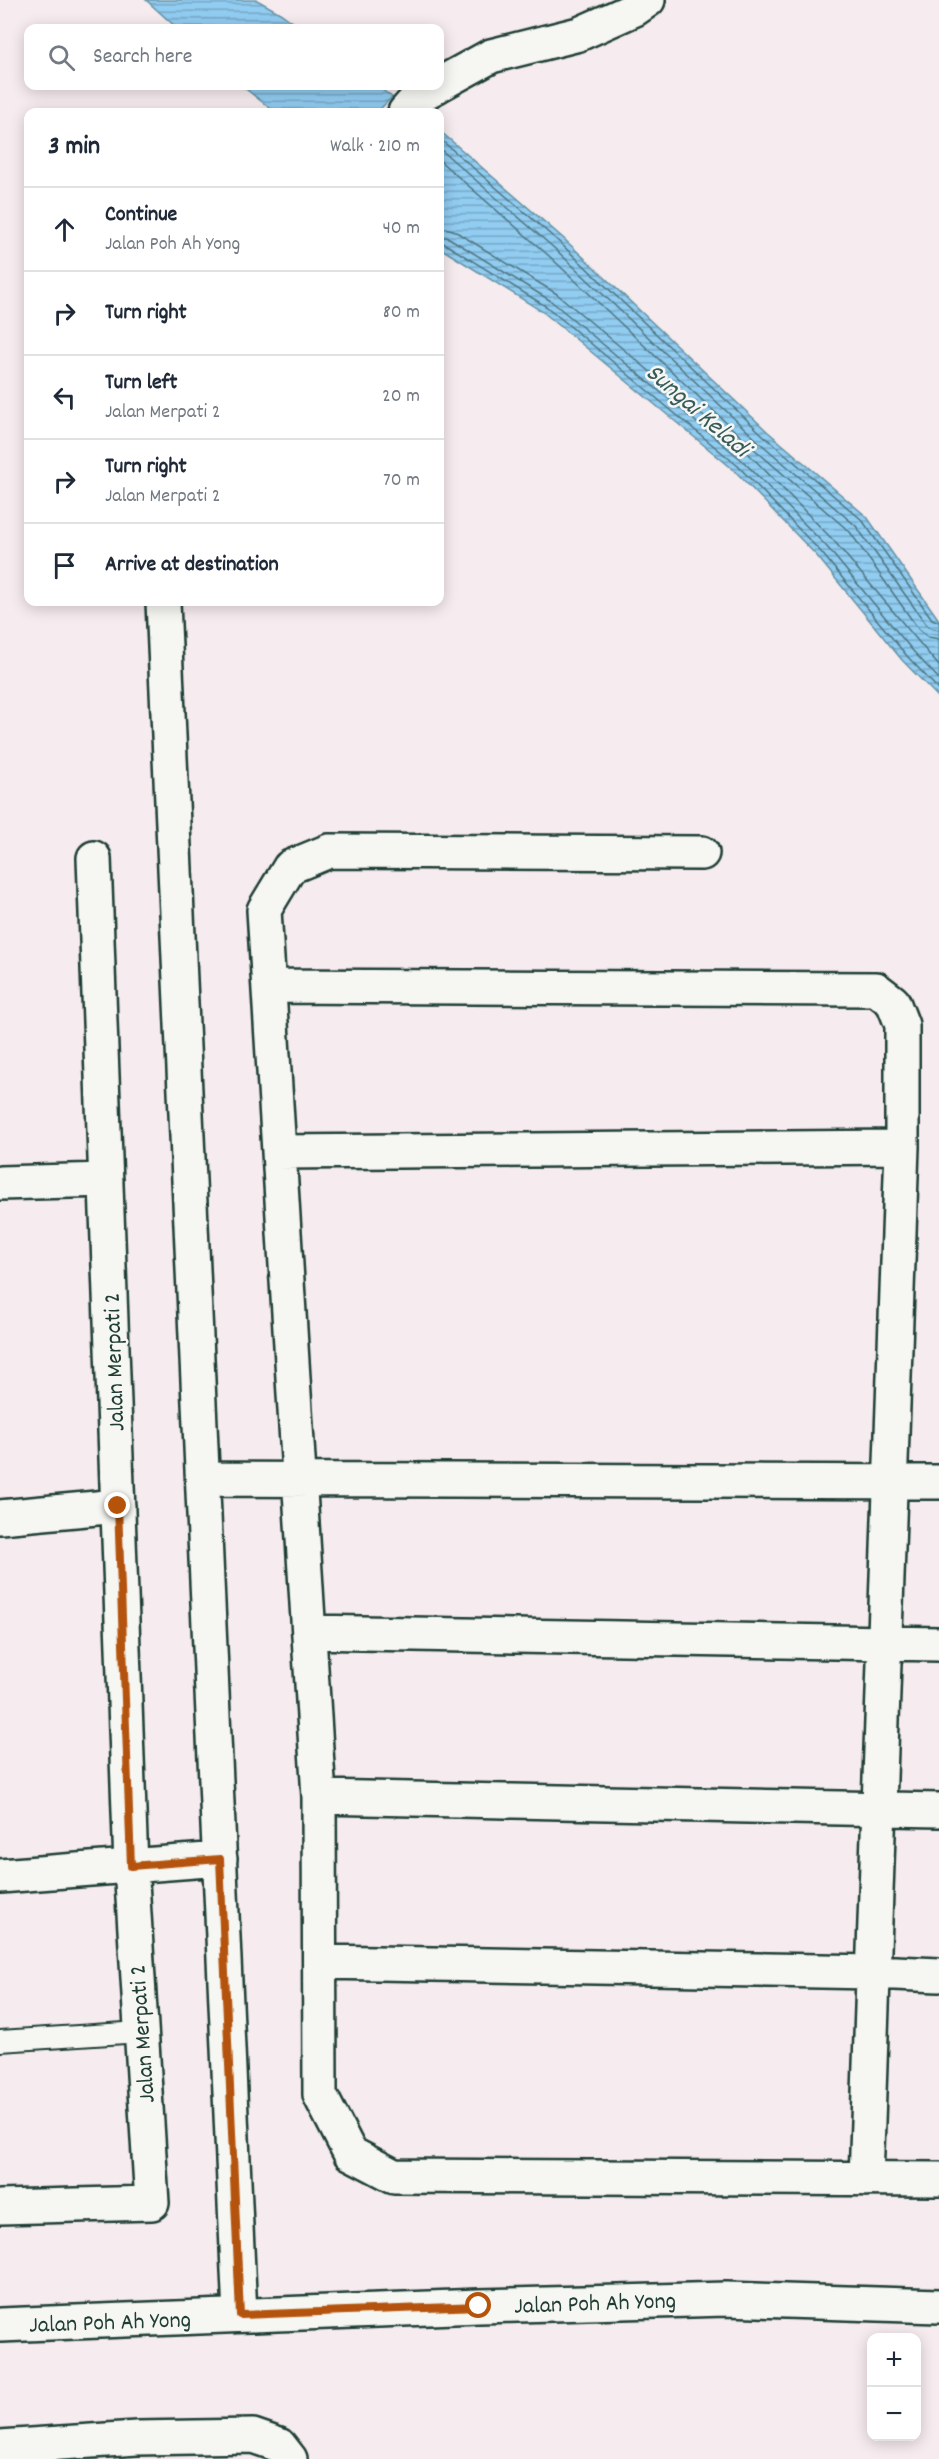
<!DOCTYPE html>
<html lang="en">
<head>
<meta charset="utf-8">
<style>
  body { margin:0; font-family:Dekko,sans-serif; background:#f2f2f3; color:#1f2937 }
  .controls { position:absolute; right:18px; bottom:18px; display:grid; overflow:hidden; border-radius:12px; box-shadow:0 3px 15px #0003 }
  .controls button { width:54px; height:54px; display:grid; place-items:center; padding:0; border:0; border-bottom:2px solid #e0e1e3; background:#fff; color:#1f2937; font:30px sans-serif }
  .stop { position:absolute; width:18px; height:18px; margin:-14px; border:4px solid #b45309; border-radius:50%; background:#fff }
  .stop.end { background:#b45309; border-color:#fff; box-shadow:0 2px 6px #0008 }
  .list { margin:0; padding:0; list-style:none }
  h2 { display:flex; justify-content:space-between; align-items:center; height:78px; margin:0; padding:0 24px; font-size:26px }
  h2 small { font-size:20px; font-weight:400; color:#747a83 }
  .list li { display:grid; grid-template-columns:39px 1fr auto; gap:18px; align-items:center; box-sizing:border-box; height:84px; padding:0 24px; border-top:2px solid #e0e1e3 }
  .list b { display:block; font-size:22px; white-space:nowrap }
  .list p { margin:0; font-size:20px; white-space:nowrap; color:#747a83 }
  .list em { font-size:20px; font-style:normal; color:#747a83 }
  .icon { flex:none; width:33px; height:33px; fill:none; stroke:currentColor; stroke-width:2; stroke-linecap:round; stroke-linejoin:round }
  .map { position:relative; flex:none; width:939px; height:2459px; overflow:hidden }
  .search { position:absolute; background:#fff; box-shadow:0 3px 15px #0003; left:24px; top:24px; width:420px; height:66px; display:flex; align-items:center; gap:15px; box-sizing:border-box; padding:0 21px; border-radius:12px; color:#747a83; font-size:22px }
  .panel { position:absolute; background:#fff; box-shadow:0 3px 15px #0003; left:24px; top:108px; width:420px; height:498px; border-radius:12px }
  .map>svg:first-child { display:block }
</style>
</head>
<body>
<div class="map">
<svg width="939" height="2459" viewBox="0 0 939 2459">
  <defs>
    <pattern id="water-rules" width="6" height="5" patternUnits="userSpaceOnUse" patternTransform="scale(1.5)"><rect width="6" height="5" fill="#91ccf1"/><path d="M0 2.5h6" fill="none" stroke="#76a7c4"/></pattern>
  </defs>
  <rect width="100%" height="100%" fill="#f6ebee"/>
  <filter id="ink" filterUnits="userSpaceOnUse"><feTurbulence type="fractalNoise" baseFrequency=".0167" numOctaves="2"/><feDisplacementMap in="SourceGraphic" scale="12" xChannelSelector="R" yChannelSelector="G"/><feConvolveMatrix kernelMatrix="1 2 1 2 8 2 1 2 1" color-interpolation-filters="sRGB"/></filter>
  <g filter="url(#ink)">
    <path fill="url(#water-rules)" stroke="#6393a5" stroke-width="1.5" d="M146 0H257L280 13 301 28H177Z
      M242 86H377L392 97 377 112H275Z
      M440 131 563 238 768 432 867 517 939 620V698L902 660 817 556 734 470 543 312 440 248Z"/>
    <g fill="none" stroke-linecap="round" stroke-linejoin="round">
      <path stroke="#4d7680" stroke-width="1.5" d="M440 139 559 242 764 436 862 520 932 619 939 622
        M440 149 554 248 759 442 856 526 926 624 931 628 939 630
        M440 161 548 255 753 448 850 532 919 630 928 637 939 639
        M440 227 453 230 557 294 749 454 834 541 939 666
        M440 236 449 238 551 301 743 461 827 547 913 651 939 679
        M440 243 445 244 547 307 738 466 821 552 907 656 939 690"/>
      <g stroke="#1f3d34" stroke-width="24">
        <path id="service" d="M0 2041 141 2032"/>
      </g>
      <g stroke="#1f3d34" stroke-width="38">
        <path id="minor" d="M440 84 491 56 579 34 635 9 648 0
          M405 112 420 95 437 86
          M163 602 240 2315
          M269 986 876 989 893 1002 902 1025V1147L866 2179
          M902 1147 279 1152 319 1797 320 2095 350 2153 394 2176 939 2179
          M279 1152 264 910 290 867 329 851 702 853
          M0 1183 106 1180
          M203 1479 939 1482
          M0 1517 118 1506
          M310 1632 939 1644
          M319 1797 939 1810
          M0 1876 220 1859
          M320 1962 873 1972 939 1975
          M0 2207 152 2203 131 1866 94 858
          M0 2447 137 2438 253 2436 279 2445 290 2459"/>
      </g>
      <g stroke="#1f3d34" stroke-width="38">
        <path id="secondary" d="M0 2325 479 2306 726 2299 939 2306"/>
      </g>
      <use href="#service" stroke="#f6f6f2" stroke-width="20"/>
      <use href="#minor" stroke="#f6f6f2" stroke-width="33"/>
      <use href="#secondary" stroke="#f6f6f2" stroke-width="33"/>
    </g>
  </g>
  <g fill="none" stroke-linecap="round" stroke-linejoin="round" filter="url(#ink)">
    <path stroke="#b45309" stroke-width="8" d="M118 1506 131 1866 220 1859 240 2315 479 2306"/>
  </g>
  <g text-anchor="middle" stroke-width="5" stroke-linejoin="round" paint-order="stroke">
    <g font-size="24" fill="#1f3d34" stroke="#f6f6f2">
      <text transform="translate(113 1362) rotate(-92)" y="8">Jalan Merpati 2</text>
      <text transform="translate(141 2034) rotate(-94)" y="8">Jalan Merpati 2</text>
      <text transform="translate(595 2302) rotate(-2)" y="8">Jalan Poh Ah Yong</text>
      <text transform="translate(110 2321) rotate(-2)" y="8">Jalan Poh Ah Yong</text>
    </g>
    <g font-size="26" font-style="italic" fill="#365a5a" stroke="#f6f6f2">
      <text transform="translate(699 409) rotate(41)" y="9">Sungai Keladi</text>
    </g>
  </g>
</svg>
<div class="controls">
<button>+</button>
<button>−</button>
</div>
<div class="stop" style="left:479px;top:2306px"></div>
<div class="stop end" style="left:118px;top:1506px"></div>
<div class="search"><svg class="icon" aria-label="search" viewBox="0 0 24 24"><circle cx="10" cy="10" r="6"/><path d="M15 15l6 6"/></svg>Search here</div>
<section class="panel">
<h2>3 min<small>Walk · 210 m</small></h2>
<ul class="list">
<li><svg class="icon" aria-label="ahead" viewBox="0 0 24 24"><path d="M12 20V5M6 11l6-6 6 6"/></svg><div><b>Continue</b><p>Jalan Poh Ah Yong</p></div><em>40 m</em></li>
<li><svg class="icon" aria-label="right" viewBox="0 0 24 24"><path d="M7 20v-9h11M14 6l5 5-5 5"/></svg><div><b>Turn right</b></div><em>80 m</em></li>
<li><svg class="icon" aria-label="left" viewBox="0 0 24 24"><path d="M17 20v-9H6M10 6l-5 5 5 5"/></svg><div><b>Turn left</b><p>Jalan Merpati 2</p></div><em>20 m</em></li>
<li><svg class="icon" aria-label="right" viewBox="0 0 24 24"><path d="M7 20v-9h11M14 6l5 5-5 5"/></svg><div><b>Turn right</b><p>Jalan Merpati 2</p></div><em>70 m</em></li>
<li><svg class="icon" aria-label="arrive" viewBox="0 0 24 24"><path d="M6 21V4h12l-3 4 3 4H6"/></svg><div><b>Arrive at destination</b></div></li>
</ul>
</section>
</div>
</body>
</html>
